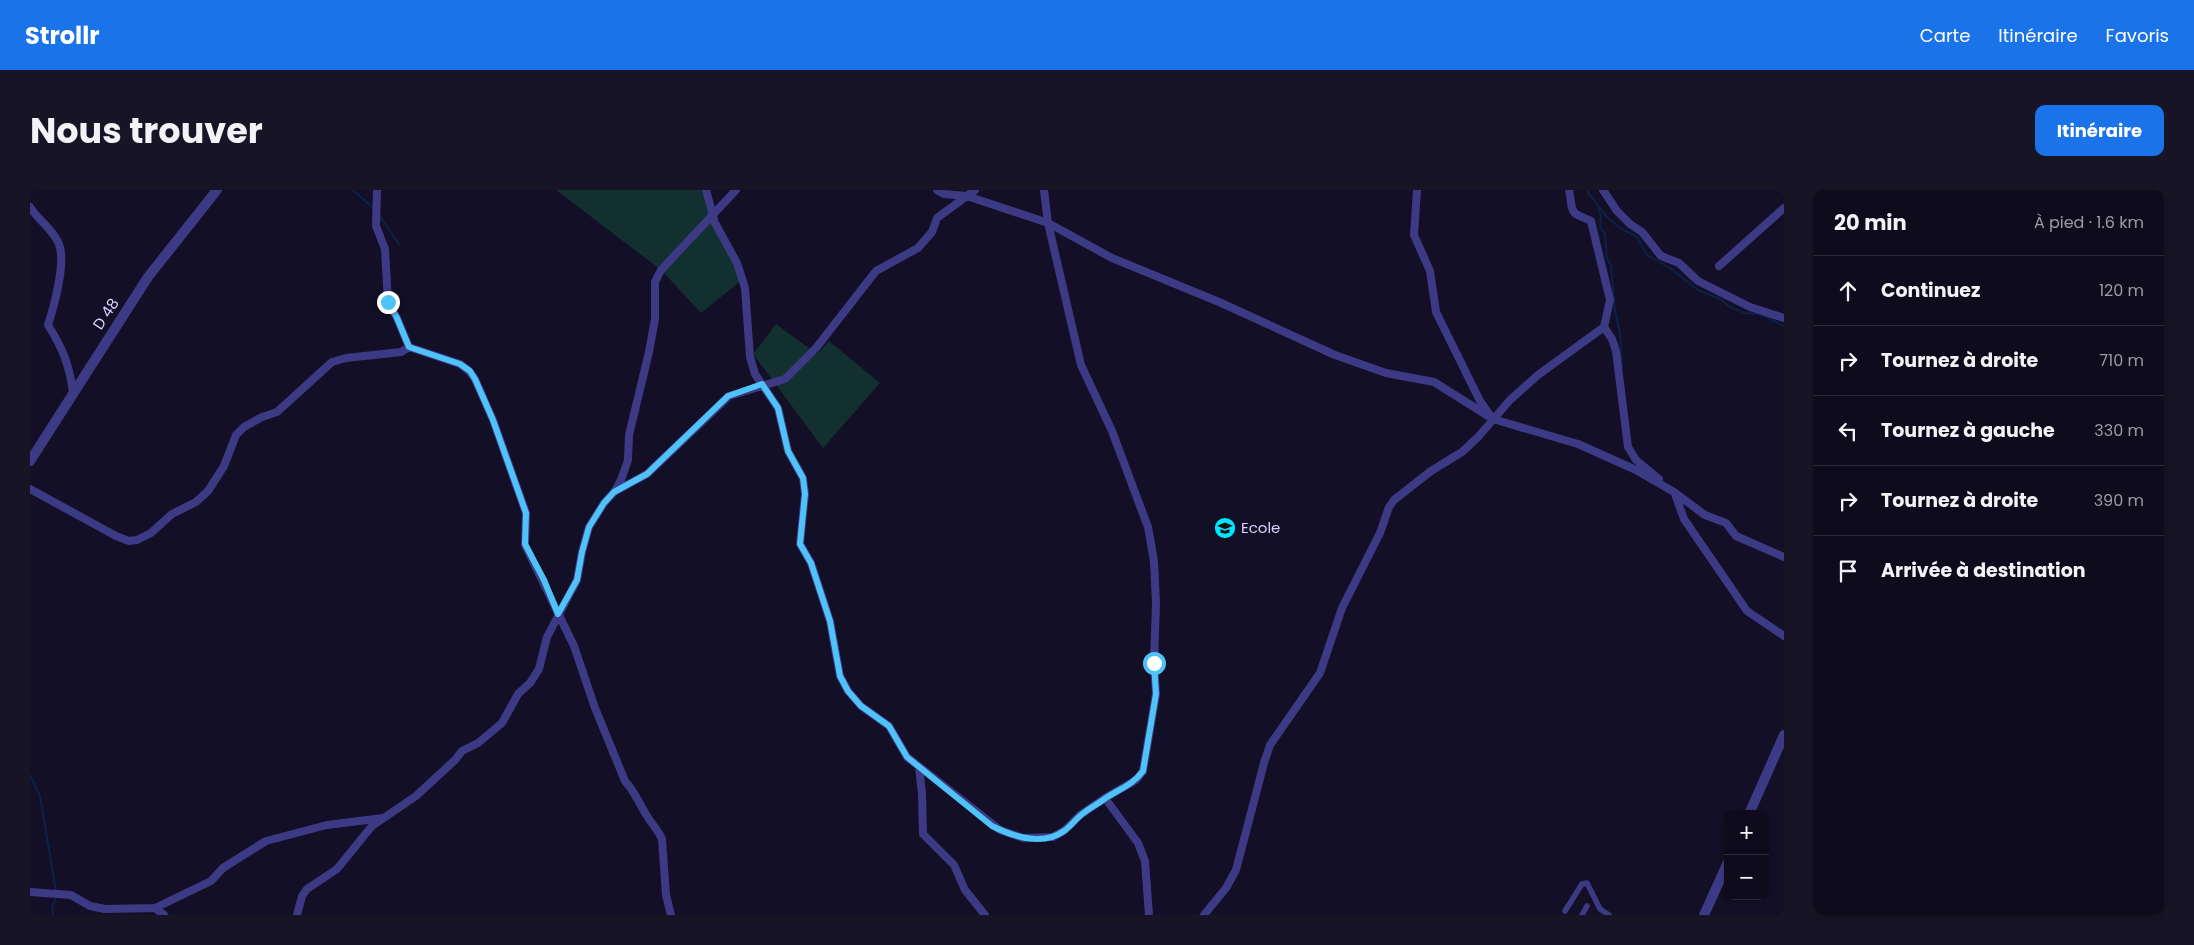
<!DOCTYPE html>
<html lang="fr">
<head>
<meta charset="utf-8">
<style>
  body { margin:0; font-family:Poppins,sans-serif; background:#171425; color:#f1f3f6 }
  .controls { position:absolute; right:15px; bottom:15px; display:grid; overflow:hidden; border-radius:10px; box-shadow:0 1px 4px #0004 }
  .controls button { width:45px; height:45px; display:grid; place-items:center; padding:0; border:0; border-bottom:1px solid #2e2b3b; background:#0e0b1c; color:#f1f3f6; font:25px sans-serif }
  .stop { position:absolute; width:15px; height:15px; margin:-11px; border:4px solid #4fc3f7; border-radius:50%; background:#fff }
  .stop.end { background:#4fc3f7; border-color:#fff; box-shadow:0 1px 5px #0008 }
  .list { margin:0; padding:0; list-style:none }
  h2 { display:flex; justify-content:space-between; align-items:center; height:65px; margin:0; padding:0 20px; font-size:21px }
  h2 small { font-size:16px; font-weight:400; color:#9b9ba3 }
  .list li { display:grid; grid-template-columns:32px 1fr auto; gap:15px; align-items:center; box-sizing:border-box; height:70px; padding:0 20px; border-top:1px solid #2e2b3b }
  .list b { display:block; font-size:19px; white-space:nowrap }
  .list em { font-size:16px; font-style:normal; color:#9b9ba3 }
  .icon { flex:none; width:28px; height:28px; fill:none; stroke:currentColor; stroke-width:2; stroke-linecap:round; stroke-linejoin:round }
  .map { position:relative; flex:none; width:1754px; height:725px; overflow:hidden; border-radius:10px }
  header { display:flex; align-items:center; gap:30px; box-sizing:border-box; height:70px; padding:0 25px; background:#1a73e8; color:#fff }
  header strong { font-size:24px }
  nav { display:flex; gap:28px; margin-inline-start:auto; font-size:18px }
  .intro { display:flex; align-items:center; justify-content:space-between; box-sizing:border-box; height:120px; padding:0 30px }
  h1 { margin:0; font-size:35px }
  .button { padding:12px 22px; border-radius:10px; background:#1a73e8; color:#fff; font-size:18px; font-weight:700 }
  main { display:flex; gap:30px; padding:0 30px }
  aside { flex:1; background:#0e0b1c; border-radius:10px; box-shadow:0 1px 4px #0004 }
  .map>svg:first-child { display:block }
</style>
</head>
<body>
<header>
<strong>Strollr</strong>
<nav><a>Carte</a><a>Itinéraire</a><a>Favoris</a></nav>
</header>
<div class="intro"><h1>Nous trouver</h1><a class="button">Itinéraire</a></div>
<main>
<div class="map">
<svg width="1754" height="725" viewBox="0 0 1754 725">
  <rect width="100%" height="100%" fill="#130f26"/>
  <path fill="#12302f" d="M526 0H676L685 33 712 90 671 123 631 80Z
    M746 134 787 164 799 151 850 193 793 258 723 164Z"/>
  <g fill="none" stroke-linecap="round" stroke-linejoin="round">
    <path stroke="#0c2248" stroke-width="2" d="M323 0 343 18
      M1558 0V3L1577 27 1590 38 1607 47 1617 65 1640 78 1668 100 1692 110 1698 116 1715 123 1730 124 1754 136
      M1569 20 1571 26 1570 37 1575 44 1577 68 1581 76 1585 120 1590 143 1592 178
      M349 25 369 54
      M0 585 10 606 26 701
      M23 725 22 719 26 706"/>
    <path stroke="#3d3a85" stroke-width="5.5" d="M1535 721 1552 694 1557 693 1570 719 1579 725
      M1552 725 1557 716"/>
    <path stroke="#3d3a85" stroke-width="8" d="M347 0 346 36 355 59 358 112 367 128 379 157 430 174 439 181 445 189 463 230 496 323 495 355 544 456 565 518 595 591C605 602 609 613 617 626 622 634 628 640 632 649L636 705 641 725
      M676 0 685 33 707 73 715 98 720 167 725 184 748 218 758 261 773 288 775 304 770 354 781 373 800 431 810 486 818 501 831 516 859 536 877 567 970 640 993 648 1023 647 1035 640 1050 625 1075 608
      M907 0 914 4 937 6 1018 33 1082 68 1189 112 1305 165 1356 183 1404 192 1463 229 1548 254 1606 280 1644 302 1675 325 1696 333 1706 346 1754 367
      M1014 0 1018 33 1051 175 1082 241 1118 337 1124 371 1126 413 1124 473 1126 504 1113 581 1106 590 1075 608 1108 653 1115 671 1119 725
      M1387 0 1384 45 1400 81 1406 122 1450 211 1460 225
      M1539 0C1541 6 1540 21 1546 24 1550 27 1556 28 1561 31L1580 110 1574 137 1582 149 1586 161 1598 257 1606 270 1629 289
      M1573 0 1587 21 1600 34 1612 42 1631 66 1649 73 1668 91 1720 117 1754 128
      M0 17C8 30 23 39 29 54 36 73 24 116 18 135 33 159 39 174 43 202
      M1689 76 1754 18
      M0 299 86 346 99 351 107 350 121 343 142 324 166 312 178 301 194 276 206 245 214 237 232 227 247 222 302 172 316 168 371 162 379 157
      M585 301 591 290 598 270 599 245 619 162 625 129V92L631 80 706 0
      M1645 304 1654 329 1717 421 1754 446
      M889 577 892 604 893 644 924 675 935 700 955 725
      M0 702 41 705 60 716 75 719 125 718 134 725
      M125 718 181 691 193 678 236 651 297 635 353 628
      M267 725 272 706 277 699 307 679 342 636 386 606 425 570 432 561 448 553 472 533 488 504 500 493 509 479 517 447 547 390 552 362 559 337 574 313 584 302 617 284 699 206 755 189 786 158 846 81 888 58 902 42 907 28 945 0
      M1174 725 1196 698 1206 680 1234 573 1240 555 1290 483 1312 418 1350 343 1359 317 1364 310 1401 281 1432 262 1449 246 1480 210 1508 185 1574 137"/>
    <path stroke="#3d3a85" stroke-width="10" d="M0 271 118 87 187 0
      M1719 624 1754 545
      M1674 725 1698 672"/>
  </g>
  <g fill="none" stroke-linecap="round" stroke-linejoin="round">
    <path stroke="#4fc3f7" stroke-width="6" d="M358 112 367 128 379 157 430 174 440 181 445 189 463 230 496 323 495 354 514 390 528 424 547 390 552 362 559 337 574 313 584 302 617 284 698 206 732 194 748 218 758 261 773 288 775 304 770 354 781 373 800 431 810 486 818 501 831 516 859 536 877 567 962 636C984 647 1013 656 1034 641 1041 636 1045 630 1051 625 1058 619 1066 615 1073 610 1087 600 1103 595 1113 581L1126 504 1124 473"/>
  </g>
  <defs>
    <g id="school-disc" transform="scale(1.125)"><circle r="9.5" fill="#00e5ff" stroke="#130f26"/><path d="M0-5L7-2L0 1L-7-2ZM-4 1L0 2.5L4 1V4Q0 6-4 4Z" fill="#111"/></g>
  </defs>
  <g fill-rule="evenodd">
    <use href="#school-disc" x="1195" y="338"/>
  </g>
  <g text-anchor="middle" stroke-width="4" stroke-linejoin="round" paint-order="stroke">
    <g font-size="15" fill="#d9d4ff" stroke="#130f26">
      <text transform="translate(76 124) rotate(-57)" y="5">D 48</text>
    </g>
    <g font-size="15" fill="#d9d4ff" stroke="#130f26" text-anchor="start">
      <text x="1211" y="343">Ecole</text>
    </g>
  </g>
</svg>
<div class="controls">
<button>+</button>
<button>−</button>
</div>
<div class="stop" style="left:1124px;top:473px"></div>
<div class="stop end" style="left:358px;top:112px"></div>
</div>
<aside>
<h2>20 min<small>À pied · 1.6 km</small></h2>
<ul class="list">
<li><svg class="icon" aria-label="ahead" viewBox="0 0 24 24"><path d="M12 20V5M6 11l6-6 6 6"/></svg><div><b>Continuez</b></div><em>120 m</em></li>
<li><svg class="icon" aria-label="right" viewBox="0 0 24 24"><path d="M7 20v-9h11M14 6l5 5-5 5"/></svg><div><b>Tournez à droite</b></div><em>710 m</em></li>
<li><svg class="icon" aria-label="left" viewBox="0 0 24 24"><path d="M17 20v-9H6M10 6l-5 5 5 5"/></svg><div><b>Tournez à gauche</b></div><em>330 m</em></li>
<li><svg class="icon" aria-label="right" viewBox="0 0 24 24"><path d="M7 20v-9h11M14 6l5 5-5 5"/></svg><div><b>Tournez à droite</b></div><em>390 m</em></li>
<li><svg class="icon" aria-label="arrive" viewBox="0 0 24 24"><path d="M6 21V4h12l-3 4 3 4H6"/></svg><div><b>Arrivée à destination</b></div></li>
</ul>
</aside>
</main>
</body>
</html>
